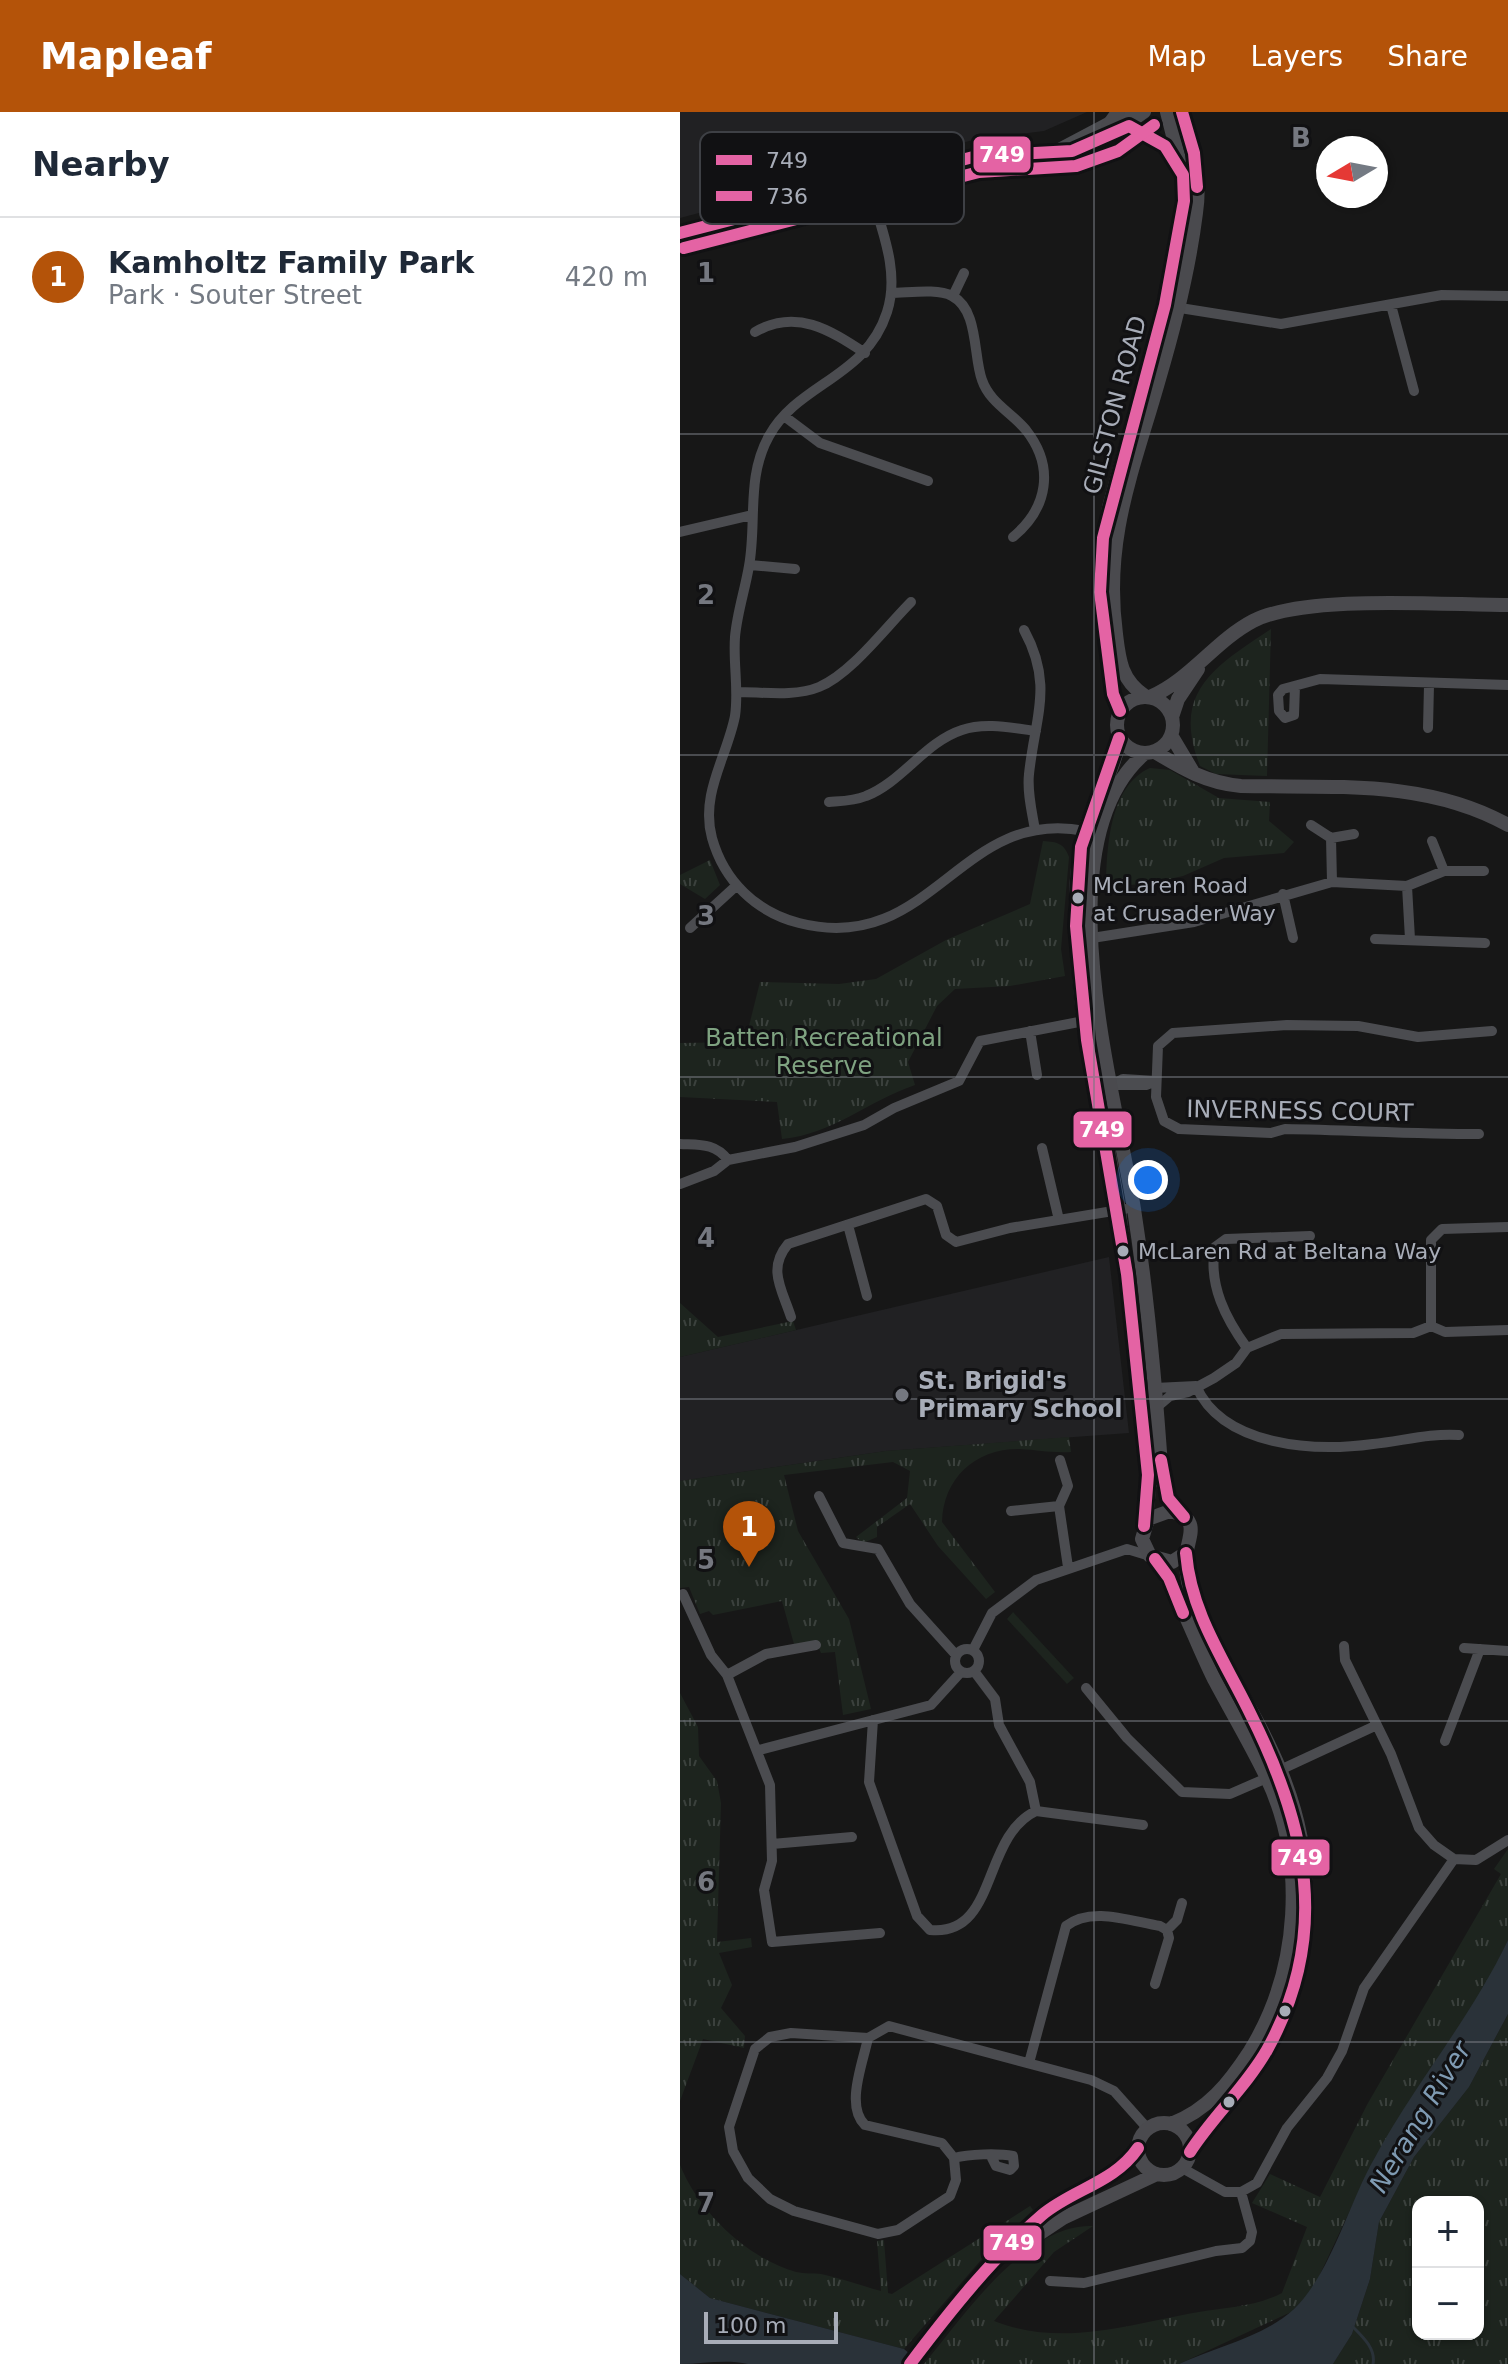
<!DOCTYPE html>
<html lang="en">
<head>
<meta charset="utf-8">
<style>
  body { margin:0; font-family:"DejaVu Sans",sans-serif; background:#f6f6f7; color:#1f2937 }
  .controls { position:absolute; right:24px; bottom:24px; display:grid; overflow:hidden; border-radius:16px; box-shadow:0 2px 6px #0004 }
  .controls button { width:72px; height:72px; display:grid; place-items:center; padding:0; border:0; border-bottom:2px solid #e0e1e3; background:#fff; color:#1f2937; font:40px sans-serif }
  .compass { position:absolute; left:636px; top:24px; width:72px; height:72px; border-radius:50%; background:#fff; box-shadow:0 2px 6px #0004; rotate:260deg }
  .scale { position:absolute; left:24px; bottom:20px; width:134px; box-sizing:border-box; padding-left:8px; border:4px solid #a8adb8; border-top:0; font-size:22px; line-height:28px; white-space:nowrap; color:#a8adb8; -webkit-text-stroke:6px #111113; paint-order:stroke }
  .you { position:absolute; left:468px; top:1068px; width:28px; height:28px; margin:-20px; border:6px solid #fff; border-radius:50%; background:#1a73e8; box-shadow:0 0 0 12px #1a73e833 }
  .badge { display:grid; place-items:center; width:52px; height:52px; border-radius:50%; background:#b45309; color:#fff; font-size:26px; font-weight:700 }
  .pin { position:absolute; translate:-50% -66px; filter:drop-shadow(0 2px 4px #0008) }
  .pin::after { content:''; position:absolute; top:42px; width:28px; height:24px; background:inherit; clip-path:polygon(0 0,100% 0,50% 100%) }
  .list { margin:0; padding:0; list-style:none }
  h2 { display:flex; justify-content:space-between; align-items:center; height:104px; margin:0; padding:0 32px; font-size:34px }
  h2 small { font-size:26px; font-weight:400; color:#747a83 }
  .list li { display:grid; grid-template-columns:52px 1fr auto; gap:24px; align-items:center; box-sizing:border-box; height:120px; padding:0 32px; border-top:2px solid #e0e1e3 }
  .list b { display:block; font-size:30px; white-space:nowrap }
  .list p { margin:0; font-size:26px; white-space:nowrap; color:#747a83 }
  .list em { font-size:26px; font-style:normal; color:#747a83 }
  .map { position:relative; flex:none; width:828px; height:2252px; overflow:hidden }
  header { display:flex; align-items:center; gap:48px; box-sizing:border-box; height:112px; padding:0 40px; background:#b45309; color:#fff }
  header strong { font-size:38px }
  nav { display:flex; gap:44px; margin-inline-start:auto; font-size:28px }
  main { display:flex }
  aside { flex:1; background:#fff }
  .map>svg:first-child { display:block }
</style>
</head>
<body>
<header>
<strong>Mapleaf</strong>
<nav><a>Map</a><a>Layers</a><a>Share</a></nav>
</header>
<main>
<aside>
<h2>Nearby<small></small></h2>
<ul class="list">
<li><span class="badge">1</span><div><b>Kamholtz Family Park</b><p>Park · Souter Street</p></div><em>420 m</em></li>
</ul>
</aside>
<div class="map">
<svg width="828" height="2252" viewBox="0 0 828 2252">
  <defs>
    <pattern id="park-tufts" width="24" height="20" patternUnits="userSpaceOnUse" patternTransform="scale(2)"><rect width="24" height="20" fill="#1d241e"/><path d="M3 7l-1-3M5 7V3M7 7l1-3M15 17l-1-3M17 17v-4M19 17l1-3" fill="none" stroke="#3b413d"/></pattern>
  </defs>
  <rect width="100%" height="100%" fill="#171717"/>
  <path fill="#212123" d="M0 0H407L364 19 293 28 0 106Z
    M429 1145 449 1321 206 1339 0 1369V1245Z"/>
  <path fill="#1d241e" d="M333 1500 394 1566 387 1572 327 1507Z"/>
  <path fill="url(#park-tufts)" fill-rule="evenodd" d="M591 517 587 664 536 662 520 654C491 580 534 555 591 517Z
    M470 656 490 658 539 686 590 690 589 709 614 730 604 741 544 746 503 764 466 772 426 774C427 736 429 674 470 656Z
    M363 729C377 730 384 731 389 745L381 837 385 864 330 874 275 877 257 894 228 950 235 973C188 989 153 1022 102 1027L97 990 0 985V931L65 930 80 870 159 872 196 867 266 828 350 792Z
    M30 748 40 773 25 787 0 772V763Z
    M0 1191 38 1225 113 1209 116 1218 0 1245Z
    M389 1325 391 1340C371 1341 359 1338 340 1337 296 1336 263 1366 262 1410L315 1480 306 1487 258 1434 230 1392 197 1415V1425L183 1431 176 1425 227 1386 230 1359 213 1350 104 1363 118 1419 169 1507 191 1597 163 1603 155 1540 141 1541 136 1529 114 1532 102 1489 33 1503 29 1499 20 1502 9 1475 0 1476V1369L206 1339Z
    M0 1581 18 1615 19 1644 37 1669 41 1691 37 1830 71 1826 72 1835 39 1841 52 1873 41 1896 65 1924 64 1936 23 1927 0 1989Z
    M828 1737V1828L804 1879 695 2045 633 2177 611 2200 499 2252H244C282 2206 346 2111 413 2114L374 2140 314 2209C384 2236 449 2212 519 2200 548 2195 575 2195 602 2181L627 2115 572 2091 590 2062 640 2085 688 1991 821 1762 814 1757Z
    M828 1902V2252H653L672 2222 690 2167 699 2110 734 2045 789 1975ZM738 2090H798V2222H738Z
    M0 2053C19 2100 67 2146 116 2160 124 2162 133 2161 141 2162 161 2166 182 2174 201 2179L197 2129 204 2128 208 2181 212 2182 350 2094 353 2098 307 2141 224 2237 30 2186 0 2162Z"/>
  <path fill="#2a3239" d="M828 1828V1902L789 1975 734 2045 699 2110 690 2167 672 2222 653 2252H499C535 2235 584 2225 614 2197 651 2161 668 2093 694 2047 735 1971 791 1906 828 1828Z
    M0 2162 30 2186 224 2237 242 2252H68C45 2247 24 2252 0 2252Z"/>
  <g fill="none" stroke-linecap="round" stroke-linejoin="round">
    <path stroke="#2a3239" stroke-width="3" d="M673 2215C683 2225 696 2237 693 2252"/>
    <path stroke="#4b4c50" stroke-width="10" d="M188 70C199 112 221 157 207 200 186 266 118 271 89 324 66 365 77 410 69 454 65 478 57 501 55 525 53 552 59 577 55 604 47 645 20 682 32 726 44 769 76 800 119 811 252 845 279 694 405 719
      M211 181C228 181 257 176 272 184 299 198 293 244 302 268 310 291 331 300 346 318 375 355 368 396 333 425
      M273 184 284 161
      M711 193 734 279
      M494 195 601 212 762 183 828 184
      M75 220C116 196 150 218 185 241
      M104 304 140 331 248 369
      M0 420 72 403
      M70 453 115 457
      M344 518C374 573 355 605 349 662 347 680 352 700 355 718
      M615 574 614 603 605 606 599 599 598 583 603 577 640 567 828 573
      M57 580C82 580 115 585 139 575 171 562 206 515 231 490
      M748 616 749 573
      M149 690C162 689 174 689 186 684 222 670 245 630 282 618 305 610 332 616 356 619
      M631 713 651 726 674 722
      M651 726 652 770
      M752 729 764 759
      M727 774 730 827
      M603 782 613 826
      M10 816 56 774
      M412 826 514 810 652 770 727 774 764 759H804
      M695 827 805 831
      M350 919 357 963
      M427 973H466L476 969
      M432 973 443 967 476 969
      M799 1022C734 1022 670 1018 605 1017L591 1021 499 1017 484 1009 476 985 478 934 493 921 607 913 678 914 738 925 812 919
      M0 1032C20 1033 35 1031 48 1048L34 1059 0 1072
      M362 1036 379 1108
      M48 1048 115 1035 184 1013 214 996 279 969 300 929 404 909
      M168 1113 187 1184
      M111 1205C102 1177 87 1157 108 1132L246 1087 257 1094 266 1123 276 1130 330 1116 445 1097
      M751 1214V1128L762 1117 828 1115
      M567 1236C546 1207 528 1173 535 1135L546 1127 630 1124
      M516 1274C543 1335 635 1340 693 1332 722 1329 750 1321 779 1323
      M461 1295 475 1276 516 1274
      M477 1295 490 1284 508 1280 534 1266 556 1251 567 1236 601 1222 733 1221 751 1214 765 1220 828 1218
      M139 1384 163 1431 198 1437 230 1492 276 1543
      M379 1394 388 1374 380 1348
      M331 1399 379 1394 388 1455
      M3 1482 31 1543 47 1563 90 1673 92 1749 84 1778 92 1830 200 1821
      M664 1534 665 1548 711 1642 739 1716 754 1733 774 1747
      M784 1536 828 1539
      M275 1549a12 12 0 1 1 24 0a12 12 0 1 1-24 0Z
      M293 1538 312 1501 356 1468 447 1437 470 1444
      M294 1559 315 1587 319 1613 350 1670 356 1699
      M47 1563 86 1542 136 1533
      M406 1576 447 1626 502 1680 550 1682 587 1666
      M193 1608 189 1670 237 1804 250 1818C318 1825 301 1725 356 1699L463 1713
      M765 1629 800 1537
      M79 1638 251 1593 281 1560
      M600 1658 697 1613
      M92 1732 172 1725
      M774 1747 796 1748 828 1728
      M487 1818 497 1808 502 1791
      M475 1872 489 1826 487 1818
      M188 1926C183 1951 165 1994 185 2013L262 2031 274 2046
      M349 1951 386 1814C411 1794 450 1809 480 1814L487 1818
      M274 2046 276 2068 270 2084 218 2118 198 2122 114 2099 90 2087 68 2066 53 2039 49 2015 75 1937 90 1925 111 1921 188 1926 209 1914 411 1968 434 1979 468 2017
      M274 2046C289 2042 318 2041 333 2044L334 2054 330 2058 316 2054 312 2046
      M502 2056 545 2080H561L577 2071 607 2016 647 1966 662 1939 684 1876 774 1747
      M370 2169 404 2171 536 2139 562 2136 570 2129 572 2120 561 2080"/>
    <path stroke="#4b4c50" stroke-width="12" d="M377 38 449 0
      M0 121 297 44 392 39 430 25 465 0"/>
    <path stroke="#4a4a4e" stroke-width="14" d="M428 14 438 0
      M449 14 485 34 498 55
      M465 584C441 568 439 548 436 522 423 426 454 356 479 267 495 213 509 157 516 101 521 67 514 32 502 0
      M437 613a28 28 0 1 1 56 0a28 28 0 1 1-56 0Z
      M470 585C510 568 535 529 573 509 626 482 764 493 828 493
      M440 599 433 582 427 536 420 453 429 395 485 193 502 103 503 63 487 0
      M492 605 498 587 518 557
      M491 623 513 660
      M439 626C436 658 415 685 406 716 391 765 396 822 400 873 406 949 428 1024 439 1099 447 1159 452 1220 459 1280 464 1322 475 1371 464 1412
      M475 640C503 657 527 671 561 674 653 676 745 667 828 713
      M464 642C361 731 435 978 454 1097 468 1187 476 1278 482 1369L488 1386 502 1403
      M506 1441 492 1450 470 1444 462 1427 468 1407 490 1399C523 1407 507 1425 506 1446 506 1465 509 1482 517 1499 543 1553 578 1604 601 1660 638 1750 635 1847 589 1934 568 1974 532 2002 510 2040
      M475 1447C500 1483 514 1527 534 1567 551 1599 570 1631 586 1664 627 1749 620 1858 570 1939 549 1971 528 1998 491 2012
      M458 2037a26 26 0 1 1 52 0a26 26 0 1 1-52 0Z
      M338 2136 383 2106 477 2062
      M230 2252C270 2199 314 2144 365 2101 396 2076 439 2071 458 2036"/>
    <g stroke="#111113" stroke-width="18">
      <path id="bus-1" d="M502 0 514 41 517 75
        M0 121 297 44 392 39 449 14 485 34 503 63 504 89 485 193 423 426 420 480 433 582 440 599
        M439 626 401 735 396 814 407 928 447 1162 468 1363 464 1414
        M481 1348 488 1386 504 1405
        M506 1441C511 1502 545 1549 571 1603 627 1715 651 1823 587 1938 566 1975 533 2004 510 2040
        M475 1447 489 1466 503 1501
        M230 2252C270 2199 312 2146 362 2103 393 2077 434 2071 458 2036"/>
    </g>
    <g stroke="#111113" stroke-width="18">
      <path id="bus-2" d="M4 136 299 60 396 54 438 39 474 13"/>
    </g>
    <use href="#bus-1" stroke="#e463a4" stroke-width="12"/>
    <use href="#bus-2" stroke="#e463a4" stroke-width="12"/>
  </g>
  <path fill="none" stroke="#757880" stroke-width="2" stroke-opacity="0.55" d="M414 0V2252M0 322H828M0 643H828M0 965H828M0 1287H828M0 1609H828M0 1930H828"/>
  <g fill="#a8adb8" stroke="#111113" stroke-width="3">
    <circle cx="398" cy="786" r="7"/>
    <circle cx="443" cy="1139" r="7"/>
    <circle cx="605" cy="1899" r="7"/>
    <circle cx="549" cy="1990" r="7"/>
  </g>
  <circle fill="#757880" stroke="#111113" stroke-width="3" cx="222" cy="1283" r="8"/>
  <g text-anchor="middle" stroke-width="6" stroke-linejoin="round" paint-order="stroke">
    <g font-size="22" fill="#a8adb8" stroke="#111113" text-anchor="start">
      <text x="413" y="781">McLaren Road<tspan x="413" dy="28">at Crusader Way</tspan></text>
      <text x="458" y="1147">McLaren Rd at Beltana Way</text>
    </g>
    <g font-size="24" fill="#a8adb8" stroke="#111113">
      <text transform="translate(435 293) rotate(-75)" y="8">GILSTON ROAD</text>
      <text transform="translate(620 999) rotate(1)" y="8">INVERNESS COURT</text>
    </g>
    <g font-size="24" fill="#7fa381" stroke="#111113">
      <text x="144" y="934">Batten Recreational<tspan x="144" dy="28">Reserve</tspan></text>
    </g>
    <g font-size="24" font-weight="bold" fill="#a8adb8" stroke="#111113" text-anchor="start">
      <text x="238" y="1277">St. Brigid's<tspan x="238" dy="28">Primary School</tspan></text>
    </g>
    <g font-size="26" font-style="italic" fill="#7f9bb3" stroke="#111113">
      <text transform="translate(740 2005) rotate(-59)" y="9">Nerang River</text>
    </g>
  </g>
  <rect x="20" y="20" width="264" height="92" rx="12" fill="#111113" stroke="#3e4045" stroke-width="2"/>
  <rect x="36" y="43" width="36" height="10" fill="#e463a4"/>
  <rect x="36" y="79" width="36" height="10" fill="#e463a4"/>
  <g font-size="22" fill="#a8adb8">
    <text x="86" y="56">749</text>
    <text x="86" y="92">736</text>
  </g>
  <g font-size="26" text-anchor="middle" font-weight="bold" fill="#757880" stroke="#111113" stroke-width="6" stroke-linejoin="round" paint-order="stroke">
    <text x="621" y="35">B</text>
    <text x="26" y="170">1</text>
    <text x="26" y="492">2</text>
    <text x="26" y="813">3</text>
    <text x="26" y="1135">4</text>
    <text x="26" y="1457">5</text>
    <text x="26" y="1779">6</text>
    <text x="26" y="2100">7</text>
  </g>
  <g stroke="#111113" stroke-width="3">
    <rect x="292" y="23" width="60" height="39" rx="8" fill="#e463a4"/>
    <rect x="392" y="998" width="61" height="39" rx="8" fill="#e463a4"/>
    <rect x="590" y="1726" width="61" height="39" rx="8" fill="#e463a4"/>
    <rect x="302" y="2112" width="61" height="38" rx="8" fill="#e463a4"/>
  </g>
  <g font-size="22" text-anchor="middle" font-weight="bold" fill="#fff">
    <text x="322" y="50">749</text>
    <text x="422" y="1025">749</text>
    <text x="620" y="1753">749</text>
    <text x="332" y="2138">749</text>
  </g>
</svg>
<div class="controls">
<button>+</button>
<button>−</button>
</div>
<svg class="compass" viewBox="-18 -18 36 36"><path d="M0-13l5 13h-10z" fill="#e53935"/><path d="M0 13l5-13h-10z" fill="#747a83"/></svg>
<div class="scale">100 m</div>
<div class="you"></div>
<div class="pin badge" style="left:69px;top:1455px">1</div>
</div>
</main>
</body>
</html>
